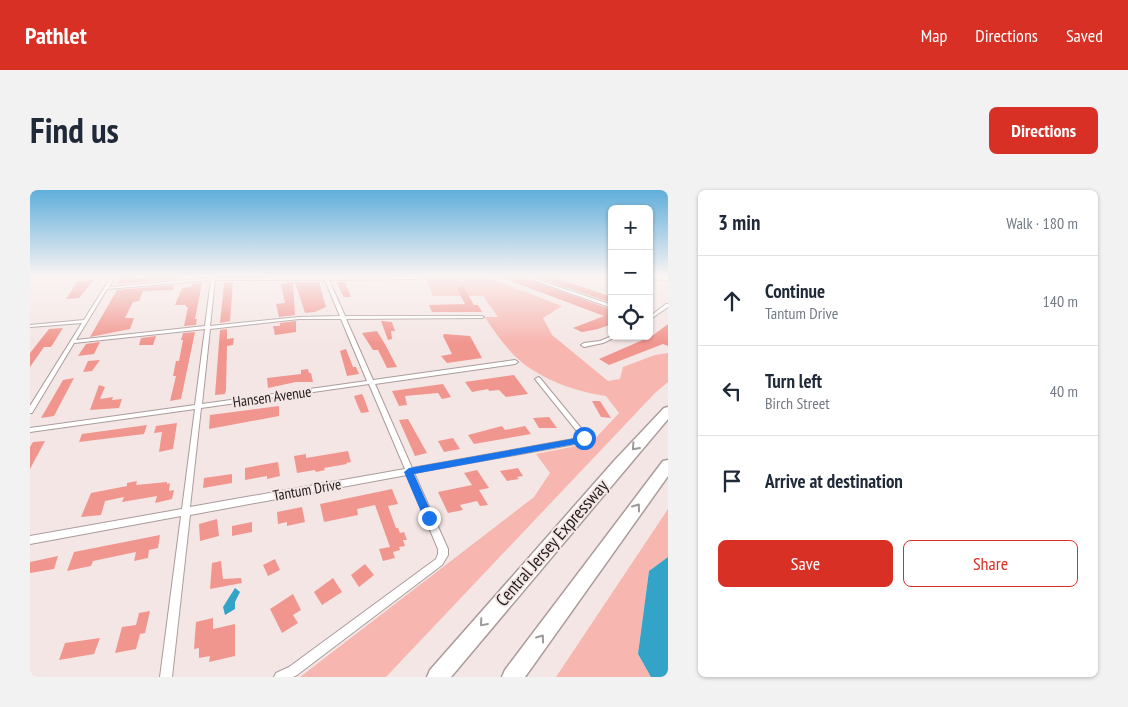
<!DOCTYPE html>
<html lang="en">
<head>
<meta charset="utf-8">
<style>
  body { margin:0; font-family:"PT Sans Narrow",sans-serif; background:#f2f2f3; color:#1f2937 }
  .controls { position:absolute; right:15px; top:15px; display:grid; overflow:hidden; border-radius:8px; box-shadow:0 1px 4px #0004 }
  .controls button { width:45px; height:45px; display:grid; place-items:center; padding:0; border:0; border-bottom:1px solid #e0e1e3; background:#fff; color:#1f2937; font:25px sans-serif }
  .stop { position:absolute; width:15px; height:15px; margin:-11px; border:4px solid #1a73e8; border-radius:50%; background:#fff }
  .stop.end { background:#1a73e8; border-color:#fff; box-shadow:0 1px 5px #0008 }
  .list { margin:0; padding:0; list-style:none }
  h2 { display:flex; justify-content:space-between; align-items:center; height:65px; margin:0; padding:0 20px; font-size:21px }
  h2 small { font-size:16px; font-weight:400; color:#747a83 }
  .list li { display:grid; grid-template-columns:32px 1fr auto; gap:15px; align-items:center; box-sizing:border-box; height:90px; padding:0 20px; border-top:1px solid #e0e1e3 }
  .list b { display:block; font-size:19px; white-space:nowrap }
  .list p { margin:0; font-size:16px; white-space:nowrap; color:#747a83 }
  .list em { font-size:16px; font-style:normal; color:#747a83 }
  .actions { display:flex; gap:10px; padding:15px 20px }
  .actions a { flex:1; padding:11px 0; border:1px solid #d93025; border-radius:8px; text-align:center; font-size:18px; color:#d93025 }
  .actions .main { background:#d93025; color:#fff }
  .icon { flex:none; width:28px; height:28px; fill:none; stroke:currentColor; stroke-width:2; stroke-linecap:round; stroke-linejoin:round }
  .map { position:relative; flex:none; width:638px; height:487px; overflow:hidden; border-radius:8px }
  header { display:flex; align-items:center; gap:30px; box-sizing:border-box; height:70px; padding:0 25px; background:#d93025; color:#fff }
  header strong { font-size:24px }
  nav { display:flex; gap:28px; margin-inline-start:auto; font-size:18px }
  .intro { display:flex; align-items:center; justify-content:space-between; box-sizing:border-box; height:120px; padding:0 30px }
  h1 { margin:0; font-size:35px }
  .button { padding:12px 22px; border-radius:8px; background:#d93025; color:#fff; font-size:18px; font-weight:700 }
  main { display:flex; gap:30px; padding:0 30px }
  aside { flex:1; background:#fff; border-radius:8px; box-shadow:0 1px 4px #0004 }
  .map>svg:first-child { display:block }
</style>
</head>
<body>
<header>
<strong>Pathlet</strong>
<nav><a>Map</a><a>Directions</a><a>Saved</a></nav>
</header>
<div class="intro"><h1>Find us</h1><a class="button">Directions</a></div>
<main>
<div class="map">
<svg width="638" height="487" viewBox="0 0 638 487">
  <rect width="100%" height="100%" fill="#f4e6e4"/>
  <path fill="#f7b6b0" d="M383 85H451L532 116 513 128 522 145 578 191 590 189 593 177 625 165 638 163V192L625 203 356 487H270L504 307 520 283 506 264 561 253 589 223 576 206C552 203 522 193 501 179 482 167 467 146 455 127H468L453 106H403L396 88Z
    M638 319V367L619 381 608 464 621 487H526Z"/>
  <path fill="#33a4c8" d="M638 367V487H621L608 464 619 381Z
    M205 398 210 402 205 412V419L195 425 193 417Z"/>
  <path fill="#f1968f" d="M106 85 104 89 147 85 146 89 87 94 92 86Z
    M465 85H487L582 120V134L568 139 552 142 543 138 574 126Z
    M499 85H530L529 89 582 107V113Z
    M64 90 49 108 36 109 48 91Z
    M203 92 200 131 190 133 194 93Z
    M259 92H289L296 117 285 122 275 123 265 92 262 93H263L265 125 249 127 246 114 255 113 251 94Z
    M306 92H315L321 107H314Z
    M172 93 165 129H167L166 135 154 136 158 117H156V115H145L152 98 161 97 162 94Z
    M144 95 143 100 113 101 109 111 103 112 95 128H104L100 139 60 147 87 100Z
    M433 96 444 115H448L452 122H402L399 115 435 114 427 99Z
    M266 131V142L245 145 243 136H250V133Z
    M351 131 362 132 365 141H361L362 149 358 150Z
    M638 134V156L633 154 579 175 569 169 622 146Z
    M33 138 21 157H14L0 177V163L19 139Z
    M197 139V149L204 148 203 155 197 156 196 200 195 204 185 205 190 140Z
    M347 141 356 156 367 177 357 178 348 160H343L332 143Z
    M165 142 151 209 140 211 146 186H143L146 171H149L153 150H151L153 143Z
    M414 144 440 146 452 168 417 173 411 166 422 164 413 146Z
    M126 146 123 155H109L111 148Z
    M70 152 64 164 48 166 56 154Z
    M316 159 323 177H326L329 184 317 186 310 161Z
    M70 170 62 181 53 182 58 171Z
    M278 179 279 183H281L283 192H266L238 198 237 188 271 184V180Z
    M484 185 498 204 476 207 469 200 459 201 458 199 442 202 435 192Z
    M44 188 24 226 11 228 33 190Z
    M413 194 421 207 412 209 408 203 375 206 377 215 369 216 362 201Z
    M69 195 75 197 70 209 83 207 82 210 92 209 89 218 60 220Z
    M332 204 334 208 339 222 331 223 327 214 324 206Z
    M562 211H570L581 228 571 227Z
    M249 216V226L179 239 180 225Z
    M519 227 527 238H509L503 228Z
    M378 229 397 263 385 266 369 230Z
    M147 233 143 259 129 262 132 242 124 243 126 236Z
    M117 235 114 244 49 252 52 244Z
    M472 236 475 240 495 236 501 244 444 254 438 245Z
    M423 248 430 259 414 262 408 251Z
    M15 251 0 279V257L3 252Z
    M318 261 321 272 316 273 317 274 294 278 295 280 286 282 285 280 267 283 264 266 276 264V268Z
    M248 272 250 286 237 289V286L215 290V278Z
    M488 278 493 286 487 287 489 289 477 291 470 281Z
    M447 280 459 298 449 300 458 315 450 316 447 311 430 315 433 320 418 323 408 302 442 295 434 283Z
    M202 284V293L173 298 174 288Z
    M107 291 106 295 137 292V294L140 293 139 301 144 300 142 309 125 313 127 306 92 312 94 307 75 311 71 325 51 327 61 303 97 296V293Z
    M362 299 368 314 358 316 366 338H368L370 343 374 342 377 350H373L375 356 369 357 370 360 363 362 365 368 353 371 349 359 360 357 345 315 327 319 328 325 294 332 290 314Z
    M272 317 275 332 257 336V332L248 334 247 322Z
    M187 329 189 346 170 351 169 334Z
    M222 332V342L202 346V336Z
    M130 345 128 358 119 360 118 368 104 371 106 362 63 371 61 376 37 381 44 362Z
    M28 366 24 379 0 383V372Z
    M245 369 250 380 238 386 233 375Z
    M191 371 193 389 211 388 212 393 180 399 182 373Z
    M335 374 344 385 329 397 321 385Z
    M303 388 312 402 292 415 284 402Z
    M263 404 271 420 263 425 268 433 252 443 240 419Z
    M120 421 115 443 110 444 106 459 85 463 92 437 106 435 109 423Z
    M183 428V439L205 434V466L179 472 180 466 169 468V458L164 459 166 432Z
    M70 448 64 464 29 470 35 453Z"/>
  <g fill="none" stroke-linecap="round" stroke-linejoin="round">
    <g stroke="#a99c9a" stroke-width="2">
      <path id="minor" d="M82 85H86L79 97 182 88V85H186V88L387 87 388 88 386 89 299 90 315 126H452L454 127 452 128 316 129 343 190 485 170 488 172 485 174 345 194 382 278 549 248 550 245 505 189 508 187 510 188 555 243 556 248 553 252 551 253 384 283 418 359V365L412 375 267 485 263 487H244L246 483 259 477 406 369 408 364V359L377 285 160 325 142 487H130L151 326 0 354V346L152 319 165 219 0 242V238L165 215 175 139 44 153 2 223H0V216L52 133 0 137V135L54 130ZM181 90 175 136 46 150 77 99ZM185 90H295L310 126 269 127 180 136ZM269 129H311L337 191 172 214 180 139ZM339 194 375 279 160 317 171 218Z
        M489 85H494L582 115V118Z
        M619 87 638 88V90L619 89Z
        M636 114H638V117L619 130V127Z
        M582 146H588L573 153 554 157 551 155 554 153 570 151Z"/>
    </g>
    <g stroke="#a99c9a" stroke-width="3">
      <path id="motorway" d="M638 217V229L421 487H397L400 480 584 271 634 218Z
        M638 270V286L495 487H472L475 480 633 271Z"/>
    </g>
    <use href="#minor" fill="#fff" fill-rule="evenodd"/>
    <use href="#motorway" fill="#fff" fill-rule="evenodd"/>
  </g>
  <defs><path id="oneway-chevron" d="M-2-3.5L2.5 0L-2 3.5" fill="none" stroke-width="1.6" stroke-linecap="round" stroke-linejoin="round" transform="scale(1.25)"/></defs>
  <g stroke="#9b9999">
    <use href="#oneway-chevron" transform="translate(605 257) rotate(132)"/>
    <use href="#oneway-chevron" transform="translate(607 317) rotate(-54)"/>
    <use href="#oneway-chevron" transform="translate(453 433) rotate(131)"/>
    <use href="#oneway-chevron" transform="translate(511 448) rotate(-54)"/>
  </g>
  <linearGradient id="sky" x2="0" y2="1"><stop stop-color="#5faedb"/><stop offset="0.56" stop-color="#faf4f3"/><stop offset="1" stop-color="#faf4f3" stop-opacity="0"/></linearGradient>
  <rect width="638" height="153" fill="url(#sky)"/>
  <path fill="#1a73e8" d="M554 245 558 248 551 253 384 284 404 328 399 332 395 331 374 282 379 278 541 249Z"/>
  <g text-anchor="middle" stroke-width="4" stroke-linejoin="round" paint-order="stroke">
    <g font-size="15" fill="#211c1c" stroke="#f4e6e4">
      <text transform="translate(242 207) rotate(-8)" y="5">Hansen Avenue</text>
      <text transform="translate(277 300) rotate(-10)" y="5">Tantum Drive</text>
    </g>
    <g font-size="18" fill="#211c1c" stroke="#f4e6e4">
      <text transform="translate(522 353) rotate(-49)" y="6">Central Jersey Expressway</text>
    </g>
  </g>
</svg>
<div class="controls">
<button>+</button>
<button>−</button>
<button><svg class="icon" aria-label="locate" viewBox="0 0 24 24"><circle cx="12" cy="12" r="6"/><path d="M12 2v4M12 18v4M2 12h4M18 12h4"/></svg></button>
</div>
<div class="stop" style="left:554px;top:248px"></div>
<div class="stop end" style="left:399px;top:328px"></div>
</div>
<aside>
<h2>3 min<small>Walk · 180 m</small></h2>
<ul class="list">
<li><svg class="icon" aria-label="ahead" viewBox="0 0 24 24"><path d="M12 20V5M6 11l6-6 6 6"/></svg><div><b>Continue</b><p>Tantum Drive</p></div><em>140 m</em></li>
<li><svg class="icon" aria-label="left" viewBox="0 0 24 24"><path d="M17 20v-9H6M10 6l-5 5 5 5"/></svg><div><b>Turn left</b><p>Birch Street</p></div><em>40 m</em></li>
<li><svg class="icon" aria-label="arrive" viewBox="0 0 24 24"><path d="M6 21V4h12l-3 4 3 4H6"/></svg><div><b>Arrive at destination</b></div></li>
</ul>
<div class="actions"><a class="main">Save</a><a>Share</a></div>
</aside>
</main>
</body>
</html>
